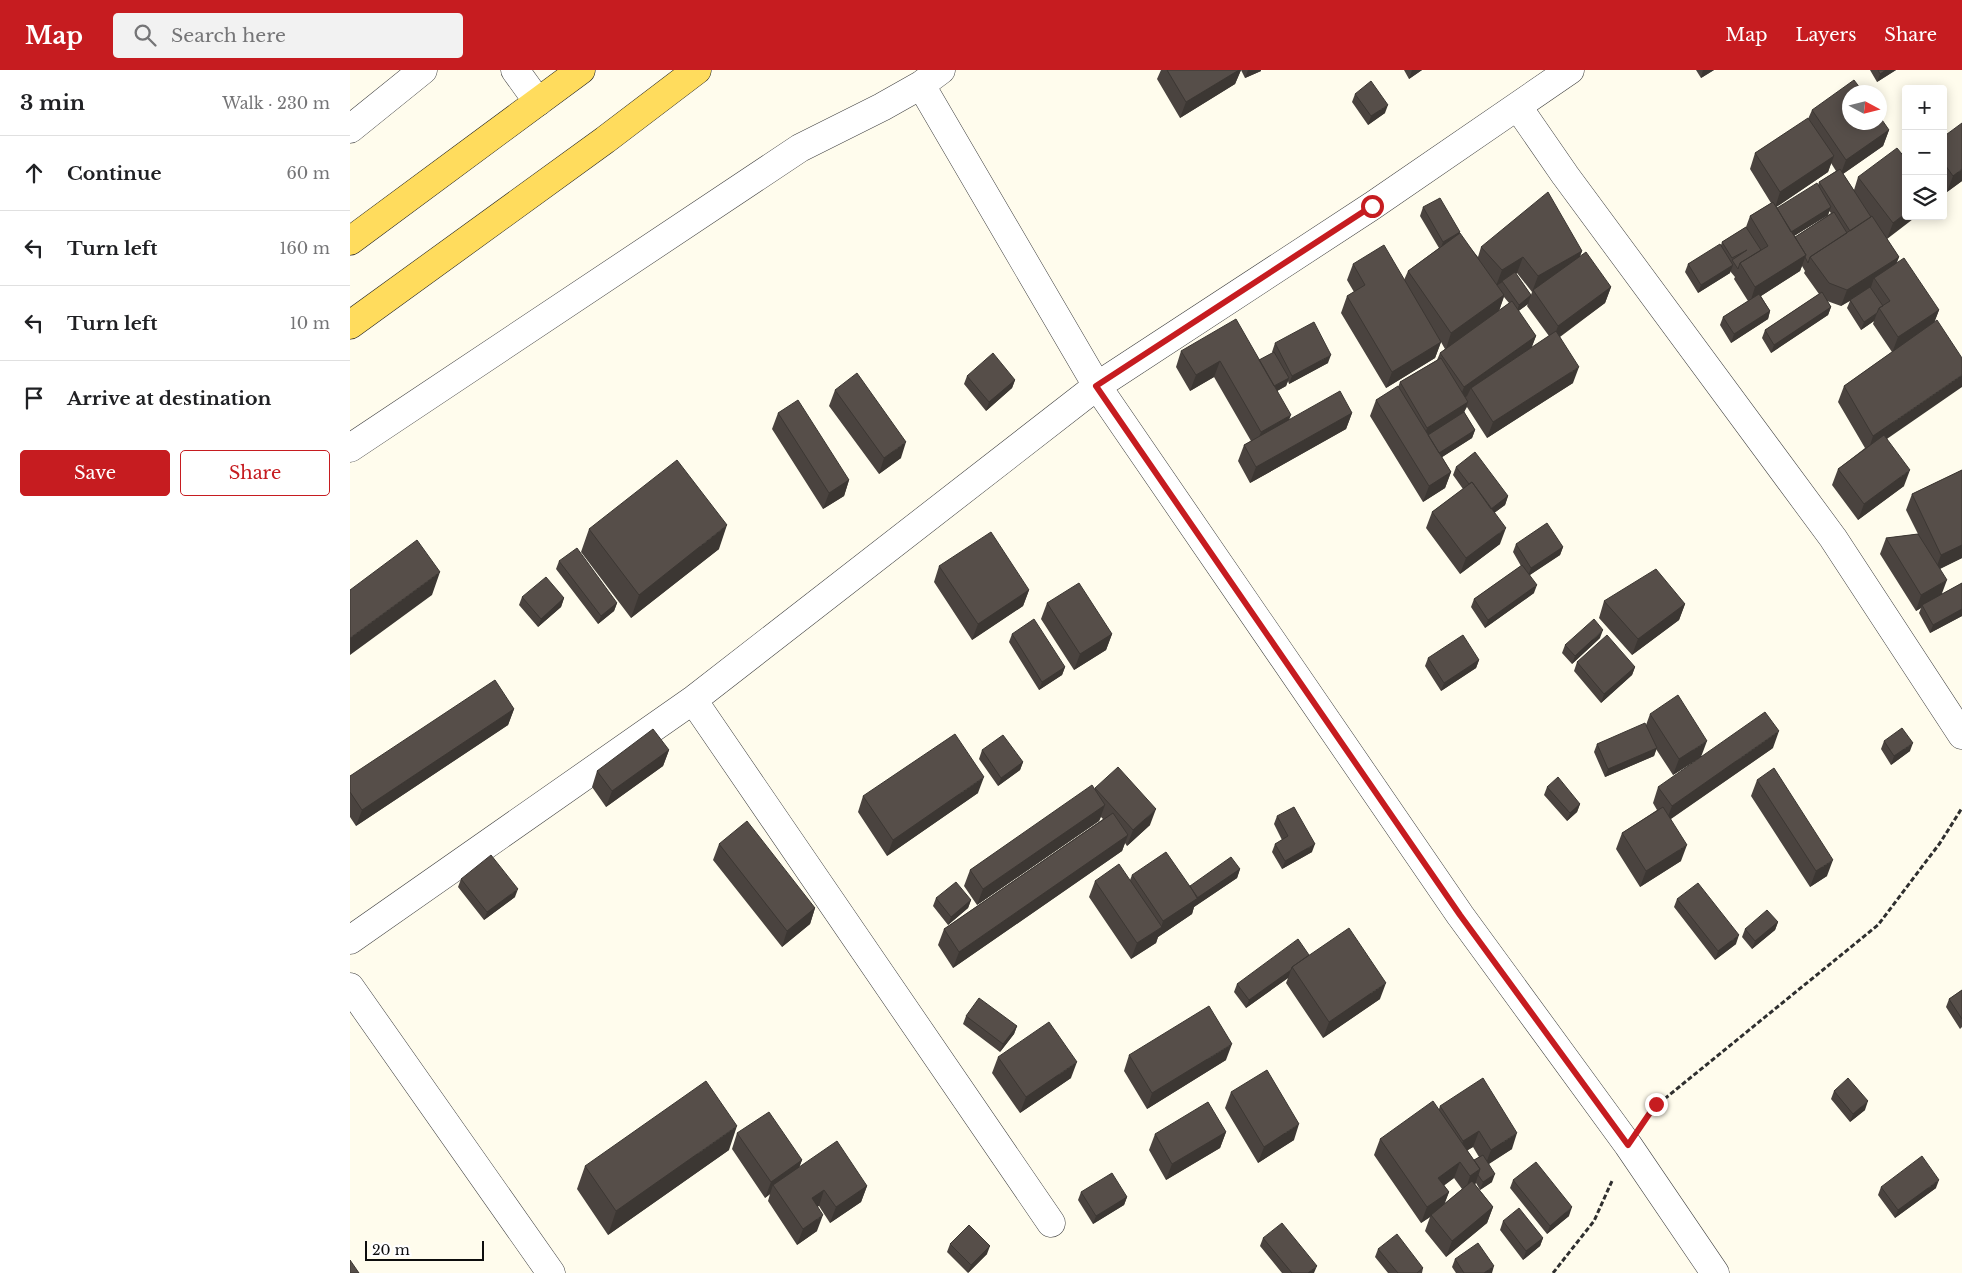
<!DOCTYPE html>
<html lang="en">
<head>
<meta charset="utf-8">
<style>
  body { margin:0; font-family:"Libre Baskerville",serif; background:#f2f2f2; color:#202124 }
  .controls { position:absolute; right:15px; top:15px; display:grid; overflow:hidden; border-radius:5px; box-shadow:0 2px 12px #0003 }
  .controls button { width:45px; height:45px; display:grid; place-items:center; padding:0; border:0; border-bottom:1px solid #e0e0e0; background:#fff; color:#202124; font:25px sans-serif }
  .compass { position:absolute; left:1492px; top:15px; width:45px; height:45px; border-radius:50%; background:#fff; box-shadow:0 2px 12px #0003; rotate:97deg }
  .scale { position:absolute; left:15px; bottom:12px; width:119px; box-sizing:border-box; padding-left:5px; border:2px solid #0d0d0d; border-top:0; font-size:14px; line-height:18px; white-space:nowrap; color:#0d0d0d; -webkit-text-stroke:4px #fff; paint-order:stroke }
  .stop { position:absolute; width:15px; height:15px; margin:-11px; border:4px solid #c61c20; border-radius:50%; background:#fff }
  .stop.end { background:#c61c20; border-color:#fff; box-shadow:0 1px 5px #0008 }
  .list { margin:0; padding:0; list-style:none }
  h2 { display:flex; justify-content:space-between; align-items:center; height:65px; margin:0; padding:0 20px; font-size:21px }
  h2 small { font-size:16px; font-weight:400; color:#757577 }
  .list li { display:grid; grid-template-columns:32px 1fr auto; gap:15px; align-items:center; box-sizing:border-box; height:75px; padding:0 20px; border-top:1px solid #e0e0e0 }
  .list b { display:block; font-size:19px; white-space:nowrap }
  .list em { font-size:16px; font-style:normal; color:#757577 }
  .actions { display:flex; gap:10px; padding:15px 20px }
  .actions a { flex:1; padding:11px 0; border:1px solid #c61c20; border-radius:5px; text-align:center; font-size:18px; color:#c61c20 }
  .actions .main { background:#c61c20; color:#fff }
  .icon { flex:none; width:28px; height:28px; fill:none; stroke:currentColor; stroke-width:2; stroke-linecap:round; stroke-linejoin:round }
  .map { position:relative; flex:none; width:1612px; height:1203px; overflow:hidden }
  header { display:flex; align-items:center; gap:30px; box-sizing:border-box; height:70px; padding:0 25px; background:#c61c20; color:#fff }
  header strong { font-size:24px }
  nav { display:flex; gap:28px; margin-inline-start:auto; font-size:18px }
  .search { width:350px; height:45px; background:#f2f2f2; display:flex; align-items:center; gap:12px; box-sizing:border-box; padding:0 18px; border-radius:5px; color:#757577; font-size:19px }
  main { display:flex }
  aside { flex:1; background:#fff }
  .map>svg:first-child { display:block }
</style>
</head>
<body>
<header>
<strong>Map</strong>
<div class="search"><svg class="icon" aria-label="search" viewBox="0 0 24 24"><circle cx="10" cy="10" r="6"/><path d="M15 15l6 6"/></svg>Search here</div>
<nav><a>Map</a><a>Layers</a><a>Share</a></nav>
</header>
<main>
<aside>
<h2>3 min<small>Walk · 230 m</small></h2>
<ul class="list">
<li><svg class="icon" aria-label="ahead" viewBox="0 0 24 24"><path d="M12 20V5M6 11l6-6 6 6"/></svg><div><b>Continue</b></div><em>60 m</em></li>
<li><svg class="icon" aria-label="left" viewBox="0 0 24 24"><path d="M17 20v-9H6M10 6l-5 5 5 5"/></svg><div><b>Turn left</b></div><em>160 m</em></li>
<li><svg class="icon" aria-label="left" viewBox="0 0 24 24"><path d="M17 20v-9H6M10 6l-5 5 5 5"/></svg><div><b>Turn left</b></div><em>10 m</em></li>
<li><svg class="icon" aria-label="arrive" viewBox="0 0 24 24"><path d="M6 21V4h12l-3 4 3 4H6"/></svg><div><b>Arrive at destination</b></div></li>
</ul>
<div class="actions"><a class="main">Save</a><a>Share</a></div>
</aside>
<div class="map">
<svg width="1612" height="1203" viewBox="0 0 1612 1203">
  <rect width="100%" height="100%" fill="#fffced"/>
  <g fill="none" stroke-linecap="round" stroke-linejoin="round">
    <g stroke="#404040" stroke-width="29">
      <path id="street" d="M165 0 188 32
        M571 15 747 316 1110 845 1278 1075 1365 1203
        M1168 37 1215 105 1483 468 1612 665
        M0 59 73 0
        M0 378 450 78 532 37 571 15 591 0
        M343 630 701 1153
        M0 870 343 630 747 316 1022 136 1220 0
        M0 917 201 1203"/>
    </g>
    <g stroke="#1e1e1e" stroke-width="29">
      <path id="primary" d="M0 171 231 0
        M0 255 255 70 347 0"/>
    </g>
    <path stroke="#2f2f2f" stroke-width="3" stroke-dasharray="5 2.5" stroke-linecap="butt" d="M1299 1045 1307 1035 1528 855 1590 773 1612 738
      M1203 1203 1244 1151 1262 1111"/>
    <use href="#street" stroke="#fff" stroke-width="28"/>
    <use href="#primary" stroke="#ffdc5d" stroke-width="28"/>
  </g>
  <path fill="#4a433f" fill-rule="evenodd" d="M811 0H891L885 14 830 48 807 9Z
    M891 0H911V1L895 8Z
    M1054 0H1072L1059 9Z
    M1346 0H1364L1351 8Z
    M1520 0H1546L1527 12Z
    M1005 24 1035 43 1018 55 1002 32Z
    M1462 40 1539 60 1533 76 1493 104 1504 120 1508 107 1556 146 1537 169 1549 187 1546 193 1589 240 1537 369 1554 416 1508 450 1482 415 1488 399 1515 378 1488 332 1494 316 1542 282 1523 254 1524 251 1511 260 1497 238 1500 231 1491 236 1477 231 1481 237 1478 245 1421 283 1412 268 1415 260 1469 224 1454 203 1455 201 1452 196 1450 201 1411 226 1420 241 1418 249 1381 273 1370 255 1373 247 1398 231 1384 209 1385 207 1380 201V203L1348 223 1335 202 1338 194 1371 175 1372 172 1396 157 1400 146 1421 133 1400 99 1405 83 1458 49ZM1481 93 1486 101 1469 112 1468 115 1427 138 1426 137 1478 102ZM1479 141 1481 143 1445 167 1444 166 1478 145Z
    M1593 67 1612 111 1597 122 1593 116Z
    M1073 137 1110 162 1109 164 1128 187 1131 177 1232 181 1230 186 1261 217 1255 233 1210 267 1223 313 1137 368 1117 337 1114 342 1125 360 1122 368 1092 387 1101 402 1095 418 1073 432 1020 346 1026 330 1048 317 1050 312 1087 290 1090 283 1095 279 1091 272 1085 288 1036 318 991 243 997 226 1004 222 997 210 1003 194 1054 210 1058 201 1089 178 1070 146ZM1167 203 1182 222 1181 225 1166 204ZM1154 227 1159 233 1149 241ZM1178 234 1177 236 1199 266 1181 278 1186 266 1168 241Z
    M925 273 978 293 939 314 938 311 936 316 927 321 939 350 1002 343 996 359 900 413 888 391 894 375 901 371 864 307 840 321 826 297 831 281 909 290 923 283 922 282Z
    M617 306 665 310 662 318 636 341 614 314Z
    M485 320 551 388 529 404 479 336Z
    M428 343 499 410 494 426 473 439 422 359Z
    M1106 397 1158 426 1155 435 1144 443 1150 474 1110 504 1076 458 1082 442 1113 419 1103 405Z
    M1612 400V488L1590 499 1592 524 1612 513V546L1580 563 1569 543 1571 538 1566 541 1530 484 1536 468 1568 464 1556 440 1562 424Z
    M239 459 369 479 281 548 231 482Z
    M1166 474 1213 477 1210 485 1180 505 1184 523 1135 558 1121 537 1124 529 1171 496 1163 482Z
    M209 491 267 533 264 541 248 554 206 499Z
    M589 496 679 520 673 536 622 570 584 512Z
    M172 527 214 528 211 537 188 557 169 535Z
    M1254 531 1335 534 1329 550 1282 585 1249 548Z
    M697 533 762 564 756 580 724 600 691 549Z
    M662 564 715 597 712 605 689 620 659 572Z
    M1250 568 1222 594 1212 583 1215 575Z
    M1078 588 1129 590 1126 598 1091 621 1075 596Z
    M1227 592 1285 597 1282 605 1251 633 1224 601Z
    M164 639 158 655 6 756 0 747V706Z
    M1300 644 1351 687 1323 705 1306 679 1304 686 1255 707 1244 682 1247 674 1296 655Z
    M1534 671 1560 681 1541 695 1531 679Z
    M1423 678 1321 749 1331 791 1290 817 1266 779 1272 763 1307 740 1303 733 1308 717Z
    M319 680 313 696 256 737 242 717 247 701Z
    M632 680 673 692 670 700 648 716 629 689Z
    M1407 710 1477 806 1460 817 1401 726Z
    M1197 717 1230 734 1227 742 1217 751 1194 725Z
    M745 718 800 755 777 776 775 773 772 781 603 898 588 875 594 859 753 749 751 747 749 751 627 835 614 816 620 800 745 719Z
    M628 723 537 786 508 742 513 726Z
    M927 746 962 782 932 799 922 782 925 774 932 770 924 754Z
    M369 774 465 838 460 854 432 877 363 790Z
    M890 799 887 808 844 837 842 844 808 867 806 873 781 889 739 827 745 811 780 810 782 805 840 816Z
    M111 809 165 827 134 850 108 817Z
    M586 828 621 830 618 838 598 855 583 836Z
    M1327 829 1386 874 1365 890 1324 837Z
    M1428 852 1425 860 1402 879 1392 867 1395 859Z
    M959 885 1030 929 973 968 936 913 938 908 896 938 884 922 887 914Z
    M1612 920V957L1610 959 1596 937 1599 929Z
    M616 946 667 956 664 964 650 982 613 954Z
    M779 985 876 990 797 1039 774 1001Z
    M648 987 721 1008 670 1043 642 1003Z
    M1484 1021 1515 1040 1500 1052 1481 1029Z
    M881 1022 944 1070 908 1093 875 1038Z
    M1090 1036 1162 1079 1139 1094 1142 1112 1130 1120 1126 1113 1125 1114 1143 1137 1137 1153 1096 1187 1075 1161 1080 1147 1071 1153 1024 1085 1030 1069 1089 1039ZM1123 1077 1129 1087 1124 1090 1117 1080ZM1104 1108 1112 1119 1094 1134 1099 1122 1094 1115Z
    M876 1062 870 1078 816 1110 799 1080 805 1064Z
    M387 1063 452 1090 449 1097 517 1116 511 1132 480 1153 469 1136H467V1161L447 1175 418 1131 420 1124 415 1128 382 1079Z
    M379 1080 258 1165 227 1119 235 1096Z
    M1163 1110 1219 1146 1197 1164 1160 1118Z
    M1531 1117 1586 1118 1545 1148 1528 1125Z
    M731 1122 777 1127 774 1135 743 1154 728 1130Z
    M1153 1151 1193 1168 1190 1176 1173 1190 1150 1160Z
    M913 1168 964 1203H932L910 1176Z
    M600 1174 637 1184 618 1203 597 1182Z
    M1028 1179 1073 1198 1072 1203H1038L1025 1187Z
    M1105 1189 1142 1203H1106L1102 1197Z"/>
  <path fill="#3c3733" d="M889 0H891L885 14 830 48 836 32Z
    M898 0H911V1L895 8Z
    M1062 0H1072L1059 9Z
    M1353 0H1364L1351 8Z
    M1536 0H1546L1527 12 1530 4Z
    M1038 35 1035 43 1018 55 1021 46Z
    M1539 60 1533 76 1490 106 1496 90Z
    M1484 86 1478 102 1425 138 1430 122Z
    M1612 99V111L1597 122 1603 106Z
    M1481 137 1478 145 1436 171 1439 163Z
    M1556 143V146H1567L1537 169 1543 153Z
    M1110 162 1107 170 1090 180 1093 172Z
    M1232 181 1226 197 1183 220 1182 222 1188 206Z
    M1456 185 1450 201 1400 233 1405 217Z
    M1173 187 1167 203 1146 216 1152 200Z
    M1549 187 1543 203 1524 208 1521 217 1491 236 1497 220Z
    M1383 195 1380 203 1348 223 1351 215Z
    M1261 217 1255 233 1202 272 1208 256Z
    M1154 225 1149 241 1096 279 1101 263Z
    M1181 225 1178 234 1166 243 1169 235Z
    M1481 237 1478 245 1421 283 1424 275Z
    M1589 240 1583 256 1542 283 1548 267Z
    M1420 241 1418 249 1381 273 1384 264Z
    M1527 243 1524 251 1511 260 1514 252Z
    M1186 266 1180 282 1121 318 1117 326 1108 333 1114 317Z
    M1091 272 1085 288 1036 318 1042 302Z
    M981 285 978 293 939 314 942 306Z
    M870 291 864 307 840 321 846 305Z
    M1229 297 1223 313 1137 368 1143 352Z
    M1612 305V317L1518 382 1523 366Z
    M939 308 936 316 920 325 923 317Z
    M665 310 662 318 636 341 639 332Z
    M1118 332 1112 348 1072 374 1077 358Z
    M1002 343 996 359 900 413 906 397Z
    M941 345 935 361 905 378 911 362Z
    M1125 360 1122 368 1086 391 1089 383Z
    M556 372 551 388 529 404 534 388Z
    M1560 400 1554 416 1508 450 1514 434Z
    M1101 402 1095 418 1073 432 1079 416Z
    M499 410 494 426 473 439 479 423Z
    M1158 426 1155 435 1136 449 1139 441Z
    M377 455 369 479 281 548 289 525Z
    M1156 458 1150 474 1110 504 1116 488Z
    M1612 475V488L1585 501 1591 485Z
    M1213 477 1210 485 1178 506 1181 498Z
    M90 502 82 525 0 585V568Z
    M1597 510 1591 526 1572 535 1571 538 1566 541 1571 525Z
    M1187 515 1184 523 1135 558 1138 550Z
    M679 520 673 536 622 570 628 554Z
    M214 528 211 537 188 557 191 549Z
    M267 533 264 541 248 554 251 546Z
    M1335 534 1329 550 1282 585 1288 569Z
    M1612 539V546L1580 563 1583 555Z
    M1253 560 1250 568 1222 594 1225 586Z
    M762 564 756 580 724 600 730 584Z
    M1129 590 1126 598 1091 621 1094 613Z
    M715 597 712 605 689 620 692 612Z
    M1285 597 1282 605 1251 633 1254 624Z
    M164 639 158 655 6 756 12 740Z
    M1429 661 1423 678 1316 752 1322 736Z
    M1357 671 1351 687 1323 705 1329 689Z
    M1563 673 1560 681 1541 695 1544 686Z
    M1307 678 1304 686 1255 707 1258 699Z
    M319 680 313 696 256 737 262 721Z
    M673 692 670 700 648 716 651 708Z
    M634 707 628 723 537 786 543 770Z
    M1230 734 1227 742 1217 751 1220 743Z
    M755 735 749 751 627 835 633 819Z
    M806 739 800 755 777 776 783 760Z
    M778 765 772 781 603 898 609 882Z
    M965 774 962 782 932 799 935 791Z
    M1337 775 1331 791 1290 817 1296 801Z
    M1483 790 1477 806 1460 817 1466 801Z
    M890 799 887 808 844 837 842 844 808 867 806 873 781 889 787 873 811 858 813 851Z
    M168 819 165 827 134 850 137 842Z
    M621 830 618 838 598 855 601 847Z
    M465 838 460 854 432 877 437 861Z
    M1428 852 1425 860 1402 879 1405 871Z
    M1389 865 1386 874 1365 890 1368 881Z
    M941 900 938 908 896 938 899 930Z
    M1036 913 1030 929 973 968 979 952Z
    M667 956 664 964 650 982 653 974Z
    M882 974 876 990 797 1039 802 1023Z
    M727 992 721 1008 670 1043 676 1027Z
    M1518 1031 1515 1040 1500 1052 1503 1044Z
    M949 1054 944 1070 908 1093 914 1077Z
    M387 1056 379 1080 258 1165 266 1141Z
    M1129 1061 1123 1077 1107 1087 1113 1071Z
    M876 1062 870 1078 816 1110 822 1094Z
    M1167 1063 1162 1079 1135 1096 1141 1080Z
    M452 1090 446 1106 423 1115 420 1124 415 1128 421 1112Z
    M1110 1092 1104 1108 1083 1124 1088 1108Z
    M1130 1099 1125 1115 1115 1122 1120 1106Z
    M1145 1104 1142 1112 1130 1120 1133 1112Z
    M1589 1110 1586 1118 1545 1148 1548 1140Z
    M517 1116 511 1132 480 1153 486 1137Z
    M474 1120 469 1136 456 1144 462 1128Z
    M1099 1122 1093 1138 1081 1145 1080 1147 1071 1153 1077 1137Z
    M777 1127 774 1135 743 1154 746 1146Z
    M1143 1137 1137 1153 1096 1187 1102 1171Z
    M1222 1137 1219 1146 1197 1164 1200 1156Z
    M473 1145 467 1161 447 1175 453 1159Z
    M1193 1168 1190 1176 1173 1190 1176 1181Z
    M640 1176 637 1184 618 1203 621 1195Z
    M967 1196 964 1203H958Z
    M1144 1196 1142 1203H1134Z"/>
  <path fill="#564e49" stroke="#3c3733" d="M817 0H889L836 32Z
    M1528 0H1536L1530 4Z
    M1504 10 1513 22H1500V52H1530V47L1539 60 1496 90 1462 40Z
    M1021 11 1038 35 1021 46 1005 24Z
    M1458 48 1484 86 1430 122 1405 83Z
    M1612 53V99L1603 106 1593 92V67Z
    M1547 78 1556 89V143L1543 153 1508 107Z
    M1490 99 1521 147 1500 161 1469 112Z
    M1467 113 1481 137 1441 162 1427 138Z
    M1198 122 1232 181 1188 206 1173 187 1152 200 1131 177Z
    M1090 128 1110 162 1093 172 1073 137Z
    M1423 132 1456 185 1405 217 1390 193 1418 176 1400 146Z
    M1484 142 1497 163 1460 187 1458 193 1455 187 1456 185 1445 167Z
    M1522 146 1549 187 1497 220 1479 213 1460 187Z
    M1396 157 1411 180 1390 193 1388 199 1382 190 1397 180 1382 188 1372 172Z
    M1110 163 1154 225 1101 263 1058 201Z
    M1370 174 1383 195 1351 215 1338 194Z
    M1034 175 1091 272 1042 302 997 226 1015 215 1003 194Z
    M1236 182 1261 217 1208 256 1183 220Z
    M1554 188 1589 240 1548 267 1529 238 1540 231 1524 208Z
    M1165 202 1181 225 1169 235 1152 211Z
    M1520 217 1533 236 1529 238 1527 243 1514 252 1500 230Z
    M1472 222 1481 237 1424 275 1415 260Z
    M1409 224 1420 241 1384 264 1373 247Z
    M1162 231 1186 266 1114 317 1090 283Z
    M886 249 941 345 911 362 870 291 846 305 831 281Z
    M1587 250 1612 288V305L1523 366 1494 316Z
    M964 252 981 285 942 306 925 273Z
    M1206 261 1229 297 1143 352 1121 318Z
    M924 282 939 308 924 316 909 290Z
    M643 283 665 310 639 332 617 306Z
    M1091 288 1118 332 1077 358 1050 312Z
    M507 303 556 372 534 388 485 320Z
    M1048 316 1101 402 1079 416 1026 330Z
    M990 321 1002 343 906 397 894 375Z
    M448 330 499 410 479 423 428 343Z
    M1114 342 1125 360 1089 383 1078 365Z
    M1534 365 1560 400 1514 434 1488 399Z
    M1125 382 1158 426 1141 439 1122 412 1119 414 1106 397Z
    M327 390 377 455 289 525 239 459Z
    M1612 400V475L1591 485 1562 424Z
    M1122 412 1156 458 1116 488 1082 442Z
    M1197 453 1213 477 1181 498 1166 474Z
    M641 462 679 520 628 554 589 496Z
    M1568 464 1597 510 1571 525 1536 468Z
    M67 470 90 502 0 568V520Z
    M227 478 267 533 251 546 209 491Z
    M1172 495 1187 515 1138 550 1124 529Z
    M1306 499 1335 534 1288 569 1254 531Z
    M196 507 214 528 191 549 172 527Z
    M729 513 762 564 730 584 697 533Z
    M1612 513V539L1583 555 1572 535Z
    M684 549 715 597 692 612 662 564Z
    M1244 549 1253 560 1225 586 1215 575Z
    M1113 565 1129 590 1094 613 1078 588Z
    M1257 565 1285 597 1254 624 1227 592Z
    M145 610 164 639 12 740 0 722V706Z
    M1328 625 1357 671 1329 689 1300 644Z
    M1415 642 1429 661 1322 736 1308 717Z
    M1295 653 1307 678 1258 699 1247 674Z
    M1552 658 1563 673 1544 686 1534 671Z
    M303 659 319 680 262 721 247 701Z
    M605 664 634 707 543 770 513 726Z
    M653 665 673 692 651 708 632 680Z
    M768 697 806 739 783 760 745 718Z
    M1424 698 1483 790 1466 801 1407 710Z
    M1208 707 1230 734 1220 743 1197 717Z
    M742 715 755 735 633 819 620 800Z
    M944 737 965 774 935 791 925 774 938 766 927 746Z
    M1313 737 1337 775 1296 801 1272 763Z
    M763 743 778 765 609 882 594 859Z
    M397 751 465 838 437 861 369 774Z
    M816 782 848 828 813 851 782 805Z
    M141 785 168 819 137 842 111 809Z
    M881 787 890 799 847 828 840 816Z
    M769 794 812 857 787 873 745 811Z
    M606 812 621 830 601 847 586 828Z
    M1348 813 1389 865 1368 881 1327 829Z
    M1417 840 1428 852 1405 871 1395 859Z
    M999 858 1036 913 979 952 942 897Z
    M948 869 959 885 942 897 941 900 899 930 887 914Z
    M1612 920V949L1599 929Z
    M629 928 667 956 653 974 616 946Z
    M859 936 882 974 802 1023 779 985Z
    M699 952 727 992 676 1027 648 987Z
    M917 1000 949 1054 914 1077 881 1022Z
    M1133 1008 1167 1063 1141 1080 1129 1061 1113 1071 1090 1036Z
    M1498 1008 1518 1031 1503 1044 1484 1021Z
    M356 1011 387 1056 266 1141 235 1096Z
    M1083 1031 1130 1099 1120 1106 1110 1092 1088 1108 1099 1122 1077 1137 1030 1069Z
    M858 1032 876 1062 822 1094 805 1064Z
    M419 1042 452 1090 421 1112 387 1063Z
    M487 1071 517 1116 486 1137 474 1120 462 1128 473 1145 453 1159 423 1115Z
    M1133 1085 1145 1104 1133 1112 1128 1105 1130 1099 1124 1090Z
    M1572 1086 1589 1110 1548 1140 1531 1117Z
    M1186 1092 1222 1137 1200 1156 1163 1110Z
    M762 1103 777 1127 746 1146 731 1122Z
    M1122 1111 1143 1137 1102 1171 1081 1145Z
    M1169 1138 1193 1168 1176 1181 1153 1151Z
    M932 1153 967 1196 958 1203H942L913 1168Z
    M619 1155 640 1176 621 1195 600 1174Z
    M1047 1164 1073 1198 1067 1203H1048L1028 1179Z
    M1128 1173 1144 1196 1134 1203H1114L1105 1189Z
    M0 1190 9 1203H0Z"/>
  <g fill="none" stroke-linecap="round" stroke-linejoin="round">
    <path stroke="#c61c20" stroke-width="6" d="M1022 136 746 316 1110 845 1278 1075 1306 1034"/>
  </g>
</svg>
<div class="controls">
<button>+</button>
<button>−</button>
<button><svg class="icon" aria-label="layers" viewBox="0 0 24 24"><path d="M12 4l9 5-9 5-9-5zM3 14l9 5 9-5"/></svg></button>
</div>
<svg class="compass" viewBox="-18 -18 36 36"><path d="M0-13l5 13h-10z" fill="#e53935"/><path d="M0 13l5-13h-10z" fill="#757577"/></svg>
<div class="scale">20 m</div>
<div class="stop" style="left:1022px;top:136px"></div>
<div class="stop end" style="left:1306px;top:1034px"></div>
</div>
</main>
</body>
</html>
